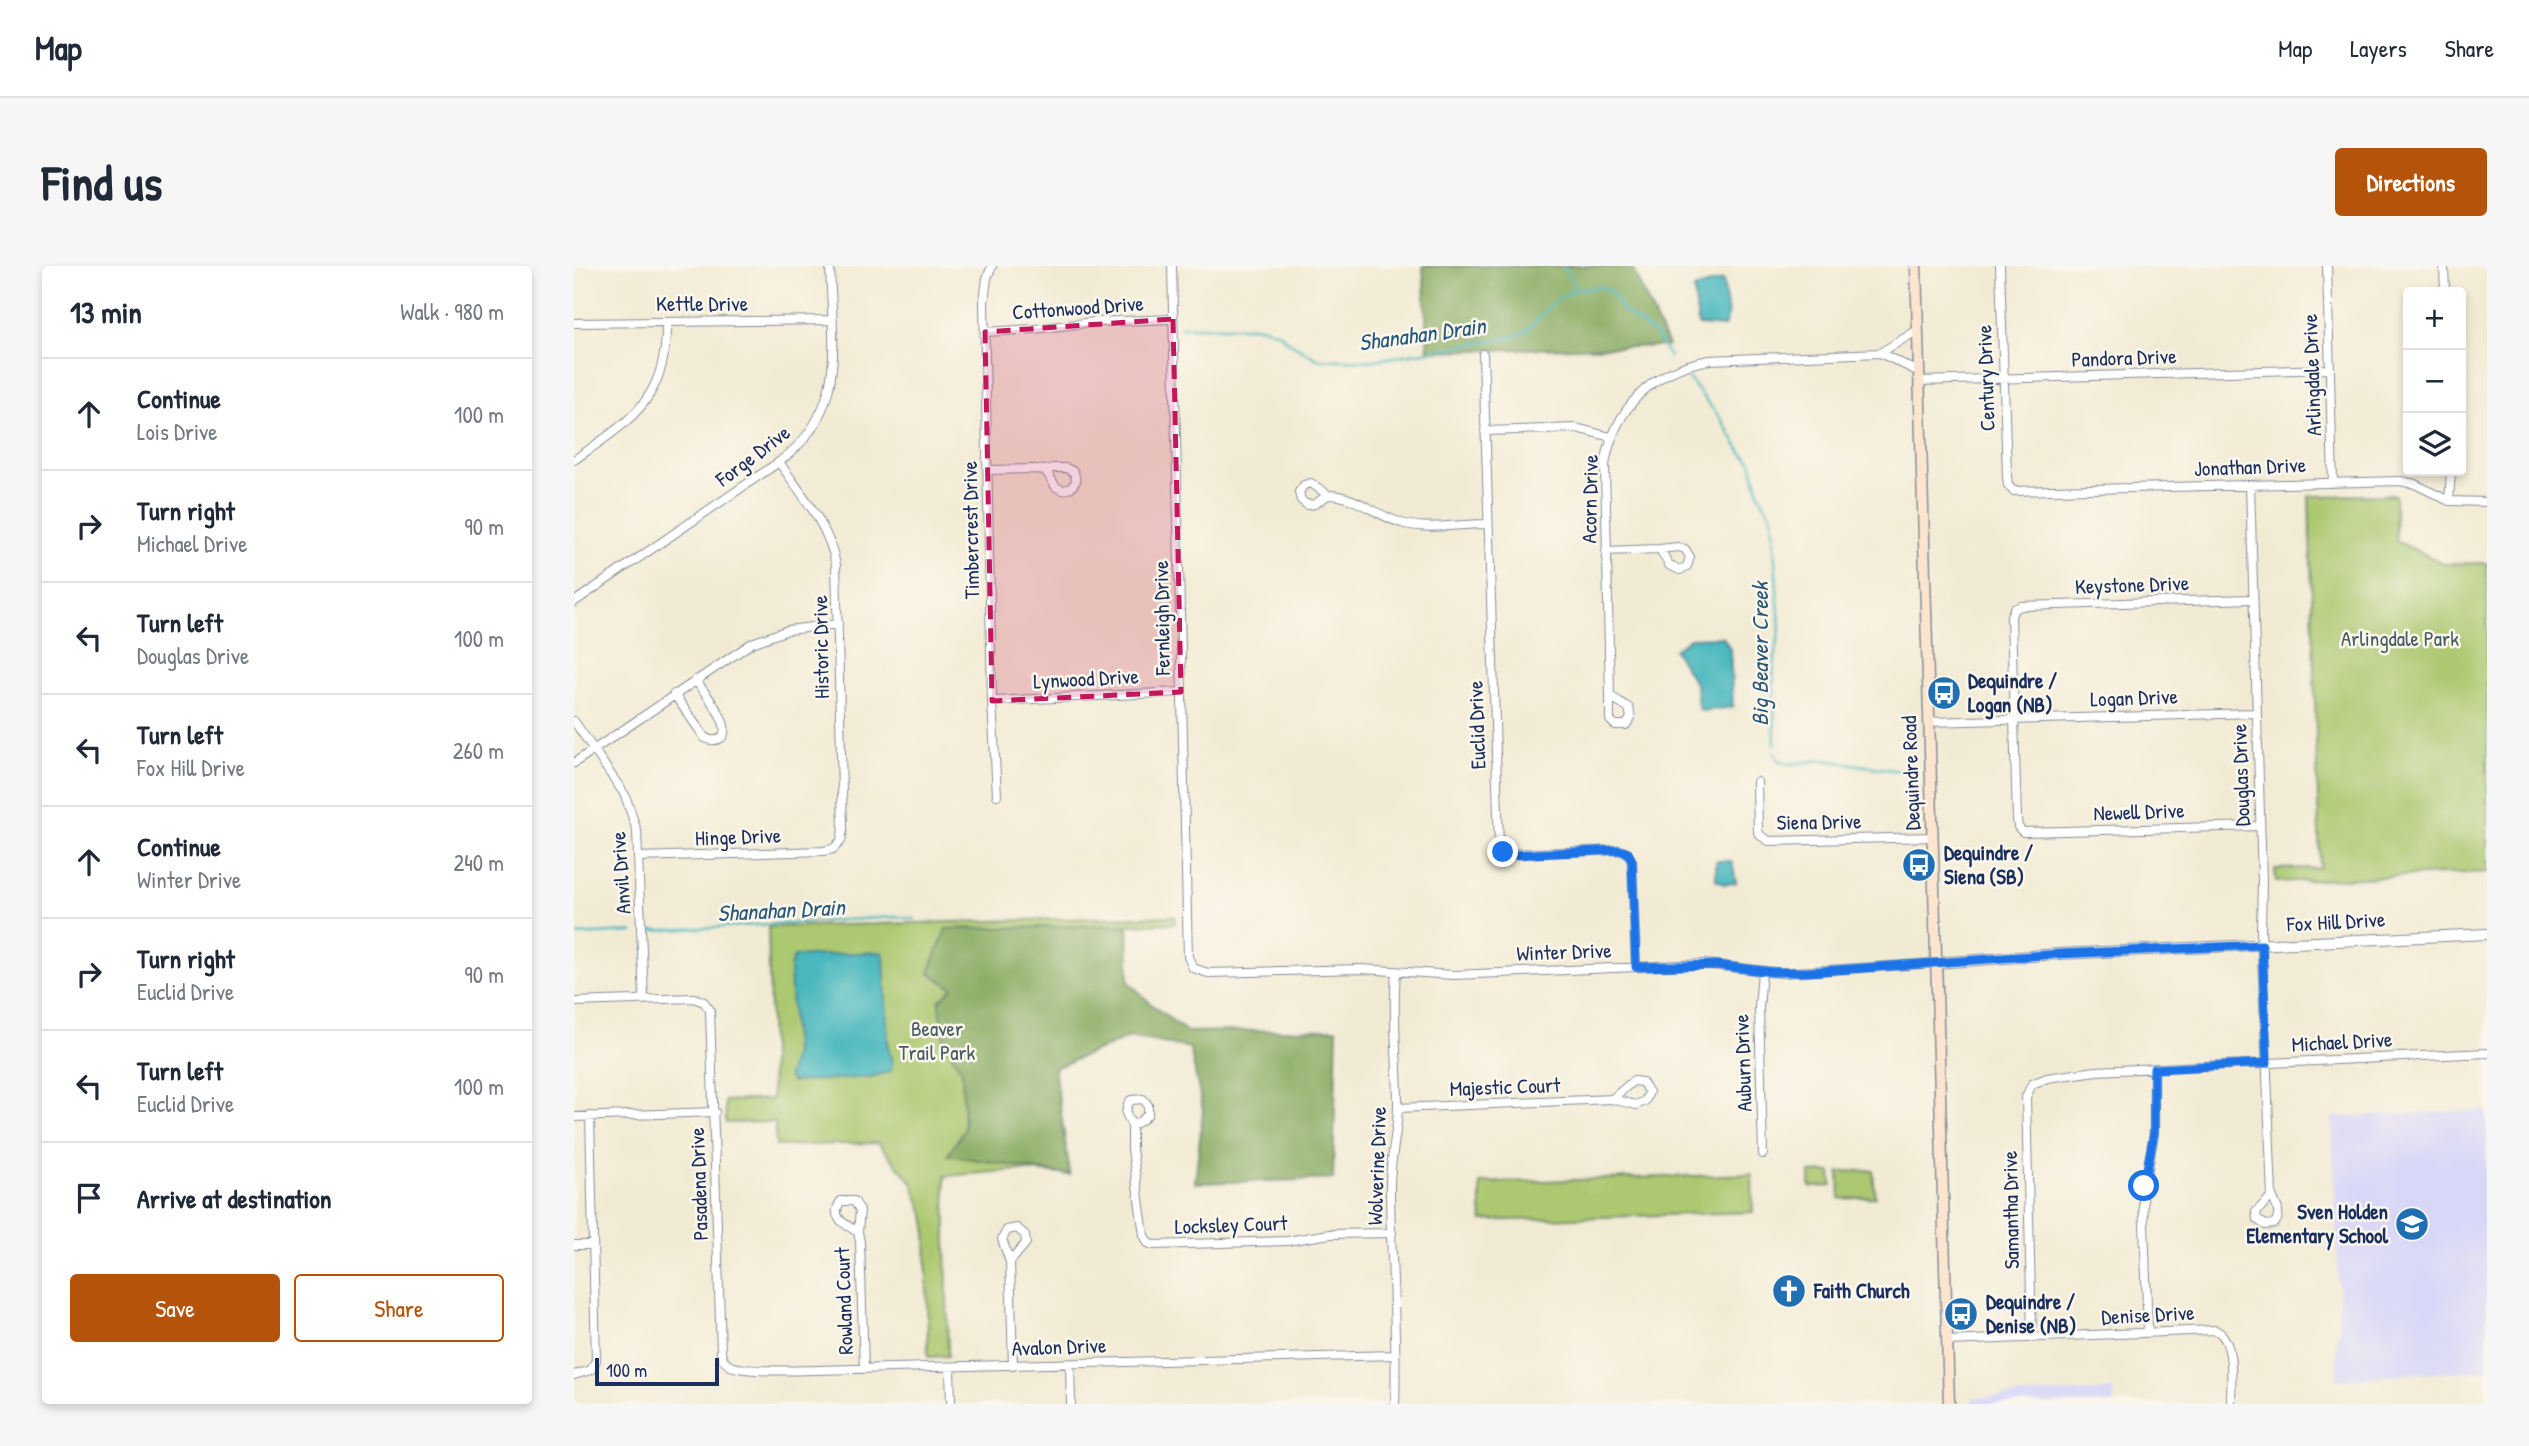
<!DOCTYPE html>
<html lang="en">
<head>
<meta charset="utf-8">
<style>
  body { margin:0; font-family:"Patrick Hand",sans-serif; background:#f6f6f7; color:#1f2937 }
  .controls { position:absolute; right:21px; top:21px; display:grid; overflow:hidden; border-radius:7px; box-shadow:0 4px 10px #0003 }
  .controls button { width:63px; height:63px; display:grid; place-items:center; padding:0; border:0; border-bottom:2px solid #e0e1e3; background:#fff; color:#1f2937; font:35px sans-serif }
  .scale { position:absolute; left:21px; bottom:18px; width:124px; box-sizing:border-box; padding-left:7px; border:4px solid #1b2f5e; border-top:0; font-size:19px; line-height:24px; white-space:nowrap; color:#1b2f5e; -webkit-text-stroke:5px #fbf7ec; paint-order:stroke }
  .stop { position:absolute; width:21px; height:21px; margin:-16px; border:5px solid #1a73e8; border-radius:50%; background:#fff }
  .stop.end { background:#1a73e8; border-color:#fff; box-shadow:0 2px 7px #0008 }
  .list { margin:0; padding:0; list-style:none }
  h2 { display:flex; justify-content:space-between; align-items:center; height:91px; margin:0; padding:0 28px; font-size:30px }
  h2 small { font-size:23px; font-weight:400; color:#747a83 }
  .list li { display:grid; grid-template-columns:46px 1fr auto; gap:21px; align-items:center; box-sizing:border-box; height:112px; padding:0 28px; border-top:2px solid #e0e1e3 }
  .list b { display:block; font-size:26px; white-space:nowrap }
  .list p { margin:0; font-size:23px; white-space:nowrap; color:#747a83 }
  .list em { font-size:23px; font-style:normal; color:#747a83 }
  .actions { display:flex; gap:14px; padding:21px 28px }
  .actions a { flex:1; padding:16px 0; border:2px solid #b45309; border-radius:7px; text-align:center; font-size:24px; color:#b45309 }
  .actions .main { background:#b45309; color:#fff }
  .icon { flex:none; width:38px; height:38px; fill:none; stroke:currentColor; stroke-width:2; stroke-linecap:round; stroke-linejoin:round }
  .map { position:relative; flex:none; width:1913px; height:1138px; overflow:hidden; border-radius:7px }
  header { display:flex; align-items:center; gap:42px; box-sizing:border-box; height:98px; padding:0 35px; background:#fff; border-bottom:2px solid #e0e1e3 }
  header strong { font-size:33px }
  nav { display:flex; gap:38px; margin-inline-start:auto; font-size:24px }
  .intro { display:flex; align-items:center; justify-content:space-between; box-sizing:border-box; height:168px; padding:0 42px }
  h1 { margin:0; font-size:49px }
  .button { padding:18px 32px; border-radius:7px; background:#b45309; color:#fff; font-size:24px; font-weight:700 }
  main { display:flex; gap:42px; padding:0 42px }
  aside { flex:1; background:#fff; border-radius:7px; box-shadow:0 4px 10px #0003 }
  .map>svg:first-child { display:block }
</style>
</head>
<body>
<header>
<strong>Map</strong>
<nav><a>Map</a><a>Layers</a><a>Share</a></nav>
</header>
<div class="intro"><h1>Find us</h1><a class="button">Directions</a></div>
<main>
<aside>
<h2>13 min<small>Walk · 980 m</small></h2>
<ul class="list">
<li><svg class="icon" aria-label="ahead" viewBox="0 0 24 24"><path d="M12 20V5M6 11l6-6 6 6"/></svg><div><b>Continue</b><p>Lois Drive</p></div><em>100 m</em></li>
<li><svg class="icon" aria-label="right" viewBox="0 0 24 24"><path d="M7 20v-9h11M14 6l5 5-5 5"/></svg><div><b>Turn right</b><p>Michael Drive</p></div><em>90 m</em></li>
<li><svg class="icon" aria-label="left" viewBox="0 0 24 24"><path d="M17 20v-9H6M10 6l-5 5 5 5"/></svg><div><b>Turn left</b><p>Douglas Drive</p></div><em>100 m</em></li>
<li><svg class="icon" aria-label="left" viewBox="0 0 24 24"><path d="M17 20v-9H6M10 6l-5 5 5 5"/></svg><div><b>Turn left</b><p>Fox Hill Drive</p></div><em>260 m</em></li>
<li><svg class="icon" aria-label="ahead" viewBox="0 0 24 24"><path d="M12 20V5M6 11l6-6 6 6"/></svg><div><b>Continue</b><p>Winter Drive</p></div><em>240 m</em></li>
<li><svg class="icon" aria-label="right" viewBox="0 0 24 24"><path d="M7 20v-9h11M14 6l5 5-5 5"/></svg><div><b>Turn right</b><p>Euclid Drive</p></div><em>90 m</em></li>
<li><svg class="icon" aria-label="left" viewBox="0 0 24 24"><path d="M17 20v-9H6M10 6l-5 5 5 5"/></svg><div><b>Turn left</b><p>Euclid Drive</p></div><em>100 m</em></li>
<li><svg class="icon" aria-label="arrive" viewBox="0 0 24 24"><path d="M6 21V4h12l-3 4 3 4H6"/></svg><div><b>Arrive at destination</b></div></li>
</ul>
<div class="actions"><a class="main">Save</a><a>Share</a></div>
</aside>
<div class="map">
<svg width="1913" height="1138" viewBox="0 0 1913 1138">
  <rect width="100%" height="100%" fill="#fbf7ec"/>
  <filter id="ink" filterUnits="userSpaceOnUse"><feTurbulence type="fractalNoise" baseFrequency=".0143" numOctaves="2"/><feDisplacementMap in="SourceGraphic" scale="14" xChannelSelector="R" yChannelSelector="G"/><feConvolveMatrix kernelMatrix="1 2 1 2 8 2 1 2 1" color-interpolation-filters="sRGB"/></filter>
  <filter id="wash" filterUnits="userSpaceOnUse"><feTurbulence type="fractalNoise" baseFrequency=".00686" numOctaves="4" result="noise"/><feDisplacementMap in="SourceGraphic" scale="28" xChannelSelector="R" yChannelSelector="G"/><feGaussianBlur stdDeviation="1.57" result="paint"/><feColorMatrix in="noise" values="0 0 0 0 0 0 0 0 0 0 0 0 0 0 0 0 0 1.4 0 .05"/><feComposite in="paint" operator="in"/></filter>
  <g filter="url(#wash)">
    <rect width="100%" height="100%" fill="#f2ebd4"/>
    <path fill="#d8d7f8" d="M1913 844V1105L1845 1107 1763 1114V1067L1766 1064 1758 851Z
      M1540 1124V1138H1398V1132Z"/>
    <path fill="#acc86f" stroke="#647c66" stroke-width="2" d="M1821 229 1822 275 1871 298 1913 297V606L1702 616 1701 603 1746 602 1735 230Z
      M601 650V657L554 659 556 771 480 802 496 909 445 904 371 910 374 1090 354 1091 352 954 338 916 304 877 202 880 201 856 152 857 151 835 198 833 194 661Z
      M1299 904 1301 931 1266 933 1265 906Z
      M1257 906 1258 920 1236 921V907Z
      M1178 908 1179 946 908 955 906 917Z"/>
    <path fill="#89ac62" stroke="#526e60" stroke-width="2" d="M849 0H1057L1094 80 854 85Z
      M554 659 555 716 577 738 613 766 763 763 759 913 621 917 629 844 616 782 556 771 480 802 496 909 374 889 390 864 388 805 371 777 365 735 379 722 355 707 372 663Z"/>
    <path fill="#48b8be" stroke="#32748e" stroke-width="2" d="M1149 14 1154 50 1150 61 1124 59 1120 23Z
      M1149 371 1156 383 1159 441 1127 445 1124 441 1122 419 1100 384 1116 372Z
      M1142 595H1158L1162 617 1150 618 1142 614Z
      M300 686 309 687 310 691 314 781 318 796 317 805 297 811 218 816 214 810 220 788 216 701 220 691Z"/>
    <g fill="none" stroke-linecap="round" stroke-linejoin="round">
      <path stroke="#48b8be" stroke-width="2.5" d="M989 0 1002 23
        M606 61H686L705 67 713 75 743 93 795 95 940 71 952 65 982 34 1002 23 1029 21 1039 27 1048 44 1081 68 1096 91
        M1114 112 1147 153 1168 187 1177 196 1185 228 1198 251 1206 362 1199 405 1201 479
        M1201 487 1204 494 1216 498 1249 494 1327 505
        M75 665 323 651 341 653
        M0 669 59 666"/>
    </g>
  </g>
  <g filter="url(#ink)">
    <g fill="none" stroke-linecap="round" stroke-linejoin="round">
      <g stroke="#868d99" stroke-width="10">
        <path id="minor" d="M418 0 413 12 410 36 418 435 423 529
          M598 0 614 691 619 702 634 707 788 703 880 709 1131 698 1208 707 1362 697
          M1426 0 1433 210 1434 219 1439 225 1826 215 1841 218 1875 235 1913 236
          M1753 0 1759 217
          M1870 0 1871 26
          M0 57 257 54
          M411 66 461 63 520 56 599 53
          M1306 87 1344 64
          M909 88 925 579 929 586 935 588 1045 584 1053 587 1058 595 1062 701
          M1345 115 1756 103
          M911 165 1002 162 1037 171
          M0 194C57 154 94 133 92 56
          M479 202H492L500 206 502 215 497 222 489 224 482 221 471 204Z
          M414 204 460 203 471 204
          M737 217 754 229 741 238 733 239 727 234 725 226 730 219Z
          M1676 219 1688 614 1687 664 1698 930 1682 946 1683 953 1691 959 1700 958C1708 949 1703 940 1698 930
          M754 229C783 229 803 251 831 258 857 264 887 258 914 258
          M1875 235 1877 205
          M1104 281 1111 283 1116 291 1113 300 1106 304 1095 299 1086 283Z
          M1032 285 1086 283
          M1679 333 1447 340 1440 343 1437 350 1443 553 1444 561 1449 566 1686 560
          M0 336 205 196C275 145 258 76 256 0
          M100 428 131 472C136 474 141 476 147 472 161 460 129 425 121 414
          M1036 430 1031 199C1040 142 1079 103 1136 94L1306 87 1345 106
          M1036 430 1055 442 1057 452 1052 459H1041L1036 454Z
          M418 435 607 426
          M0 455 51 529 63 565 70 734
          M1355 456 1682 447
          M0 497 178 377 214 364 264 358
          M1183 516 1184 566 1187 570 1195 575 1359 571
          M65 591 249 585 259 583 267 575 269 563 262 299C255 259 227 228 205 196
          M1188 705 1185 742 1189 888
          M0 736 120 732 130 736 136 744 147 1086C148 1092 150 1096 155 1099 168 1107 225 1104 243 1104L821 1089
          M824 842 1038 833 1062 839 1071 835 1075 826 1068 816 1059 815 1038 833
          M0 851 141 846
          M558 860 568 854 574 848V839L569 833 557 834 554 838 552 847 558 860V883L570 969 574 977 579 979 713 975 756 968 818 967
          M284 966C271 958 255 952 267 935H280L286 944 284 966 286 976 290 1103
          M0 979H19
          M436 996 452 977 451 969 443 962 433 964 428 973 436 996 439 1100
          M1574 1066 1569 931 1580 867V803
          M1458 1072 1452 831 1458 818 1473 812 1522 805 1913 787
          M1374 1075 1641 1064C1662 1072 1657 1118 1657 1138
          M496 1098 497 1138
          M376 1102 377 1138
          M0 1109 17 1104 22 1094 16 850
          M821 1138C824 1065 816 992 816 919 816 892 824 866 824 839 824 795 818 750 822 706"/>
      </g>
      <g stroke="#868d99" stroke-width="12">
        <path id="tertiary" d="M1362 697 1485 688 1913 668"/>
      </g>
      <g stroke="#868d99" stroke-width="13">
        <path id="secondary" d="M1342 0 1375 1138"/>
      </g>
      <use href="#minor" stroke="#fff" stroke-width="8"/>
      <use href="#tertiary" stroke="#fff" stroke-width="10"/>
      <use href="#secondary" stroke="#fce5cf" stroke-width="10"/>
    </g>
  </g>
  <g fill="none" stroke-linecap="round" stroke-linejoin="round" filter="url(#ink)">
    <path stroke="#1a73e8" stroke-width="9" d="M929 586 939 589 1045 584 1054 587 1058 595 1062 701 1142 699 1198 706H1233L1485 688 1688 679 1693 797 1580 803V867L1570 920"/>
  </g>
  <path fill="#c2185b" fill-opacity="0.2" stroke="#c2185b" stroke-width="5" stroke-dasharray="14 9" stroke-linejoin="round" d="M599 53 607 426 418 435 411 66Z"/>
  <defs>
    <g id="bus-disc" transform="scale(1.75)"><circle r="9.5" fill="#1f6fb2" stroke="#fbf7ec"/><path d="M-5-6H5V4H4V6H2V4H-2V6H-4V4H-5ZM-3.5-4V0h7V-4ZM-3.5 1.2v1.5H-2V1.2ZM2 1.2v1.5H3.5V1.2Z" fill="#fff"/></g>
    <g id="school-disc" transform="scale(1.75)"><circle r="9.5" fill="#1f6fb2" stroke="#fbf7ec"/><path d="M0-5L7-2L0 1L-7-2ZM-4 1L0 2.5L4 1V4Q0 6-4 4Z" fill="#fff"/></g>
    <g id="church-disc" transform="scale(1.75)"><circle r="9.5" fill="#1f6fb2" stroke="#fbf7ec"/><path d="M-1.2-6h2.4v3.5h3.3v2.4h-3.3V6h-2.4V-.1h-3.3v-2.4h3.3Z" fill="#fff"/></g>
  </defs>
  <g fill-rule="evenodd">
    <use href="#bus-disc" x="1370" y="427"/>
    <use href="#bus-disc" x="1345" y="599"/>
    <use href="#school-disc" x="1838" y="958"/>
    <use href="#church-disc" x="1215" y="1025"/>
    <use href="#bus-disc" x="1387" y="1048"/>
  </g>
  <g text-anchor="middle" stroke-width="5" stroke-linejoin="round" paint-order="stroke">
    <g font-size="21" fill="#1b2f5e" stroke="#fbf7ec">
      <text x="128" y="45">Kettle Drive</text>
      <text transform="translate(504 42) rotate(-4)" y="7">Cottonwood Drive</text>
      <text transform="translate(1550 92) rotate(-2)" y="7">Pandora Drive</text>
      <text transform="translate(1738 109) rotate(-92)" y="7">Arlingdale Drive</text>
      <text transform="translate(1412 112) rotate(-92)" y="7">Century Drive</text>
      <text transform="translate(179 190) rotate(-37)" y="7">Forge Drive</text>
      <text transform="translate(1676 201) rotate(-2)" y="7">Jonathan Drive</text>
      <text transform="translate(1016 233) rotate(-89)" y="7">Acorn Drive</text>
      <text transform="translate(397 264) rotate(-91)" y="7">Timbercrest Drive</text>
      <text transform="translate(1558 319) rotate(-2)" y="7">Keystone Drive</text>
      <text transform="translate(588 352) rotate(-91)" y="7">Fernleigh Drive</text>
      <text transform="translate(247 381) rotate(-91)" y="7">Historic Drive</text>
      <text transform="translate(512 413) rotate(-3)" y="7">Lynwood Drive</text>
      <text transform="translate(1560 432) rotate(-2)" y="7">Logan Drive</text>
      <text transform="translate(903 459) rotate(-92)" y="7">Euclid Drive</text>
      <text transform="translate(1337 507) rotate(-92)" y="7">Dequindre Road</text>
      <text transform="translate(1667 509) rotate(-92)" y="7">Douglas Drive</text>
      <text transform="translate(1565 546) rotate(-2)" y="7">Newell Drive</text>
      <text transform="translate(1245 556) rotate(-1)" y="7">Siena Drive</text>
      <text transform="translate(164 571) rotate(-2)" y="7">Hinge Drive</text>
      <text transform="translate(47 607) rotate(-94)" y="7">Anvil Drive</text>
      <text transform="translate(1762 656) rotate(-3)" y="7">Fox Hill Drive</text>
      <text transform="translate(990 686) rotate(-2)" y="7">Winter Drive</text>
      <text transform="translate(1768 776) rotate(-3)" y="7">Michael Drive</text>
      <text transform="translate(1169 797) rotate(-92)" y="7">Auburn Drive</text>
      <text transform="translate(931 821) rotate(-2)" y="7">Majestic Court</text>
      <text transform="translate(803 900) rotate(-88)" y="7">Wolverine Drive</text>
      <text transform="translate(125 918) rotate(-92)" y="7">Pasadena Drive</text>
      <text transform="translate(1437 944) rotate(-91)" y="7">Samantha Drive</text>
      <text transform="translate(657 959) rotate(-2)" y="7">Locksley Court</text>
      <text transform="translate(270 1035) rotate(-92)" y="7">Rowland Court</text>
      <text transform="translate(1574 1049) rotate(-3)" y="7">Denise Drive</text>
      <text transform="translate(485 1081) rotate(-2)" y="7">Avalon Drive</text>
    </g>
    <g font-size="21" fill="#465d63" stroke="#fbf7ec">
      <text x="1826" y="380">Arlingdale Park</text>
      <text x="363" y="770">Beaver<tspan x="363" dy="24">Trail Park</tspan></text>
    </g>
    <g font-size="21" font-weight="bold" fill="#1b2f5e" stroke="#fbf7ec" text-anchor="start">
      <text x="1394" y="422">Dequindre /<tspan x="1394" dy="24">Logan (NB)</tspan></text>
      <text x="1370" y="594">Dequindre /<tspan x="1370" dy="24">Siena (SB)</tspan></text>
      <text x="1814" y="953" text-anchor="end">Sven Holden<tspan x="1814" dy="24">Elementary School</tspan></text>
      <text x="1240" y="1032">Faith Church</text>
      <text x="1412" y="1043">Dequindre /<tspan x="1412" dy="24">Denise (NB)</tspan></text>
    </g>
    <g font-size="23" font-style="italic" fill="#28587b" stroke="#fbf7ec">
      <text transform="translate(848 68) rotate(-8)" y="8">Shanahan Drain</text>
      <text transform="translate(1186 388) rotate(-90)" y="8">Big Beaver Creek</text>
      <text transform="translate(207 644) rotate(-3)" y="8">Shanahan Drain</text>
    </g>
  </g>
</svg>
<div class="controls">
<button>+</button>
<button>−</button>
<button><svg class="icon" aria-label="layers" viewBox="0 0 24 24"><path d="M12 4l9 5-9 5-9-5zM3 14l9 5 9-5"/></svg></button>
</div>
<div class="scale">100 m</div>
<div class="stop" style="left:1570px;top:920px"></div>
<div class="stop end" style="left:929px;top:586px"></div>
</div>
</main>
</body>
</html>
